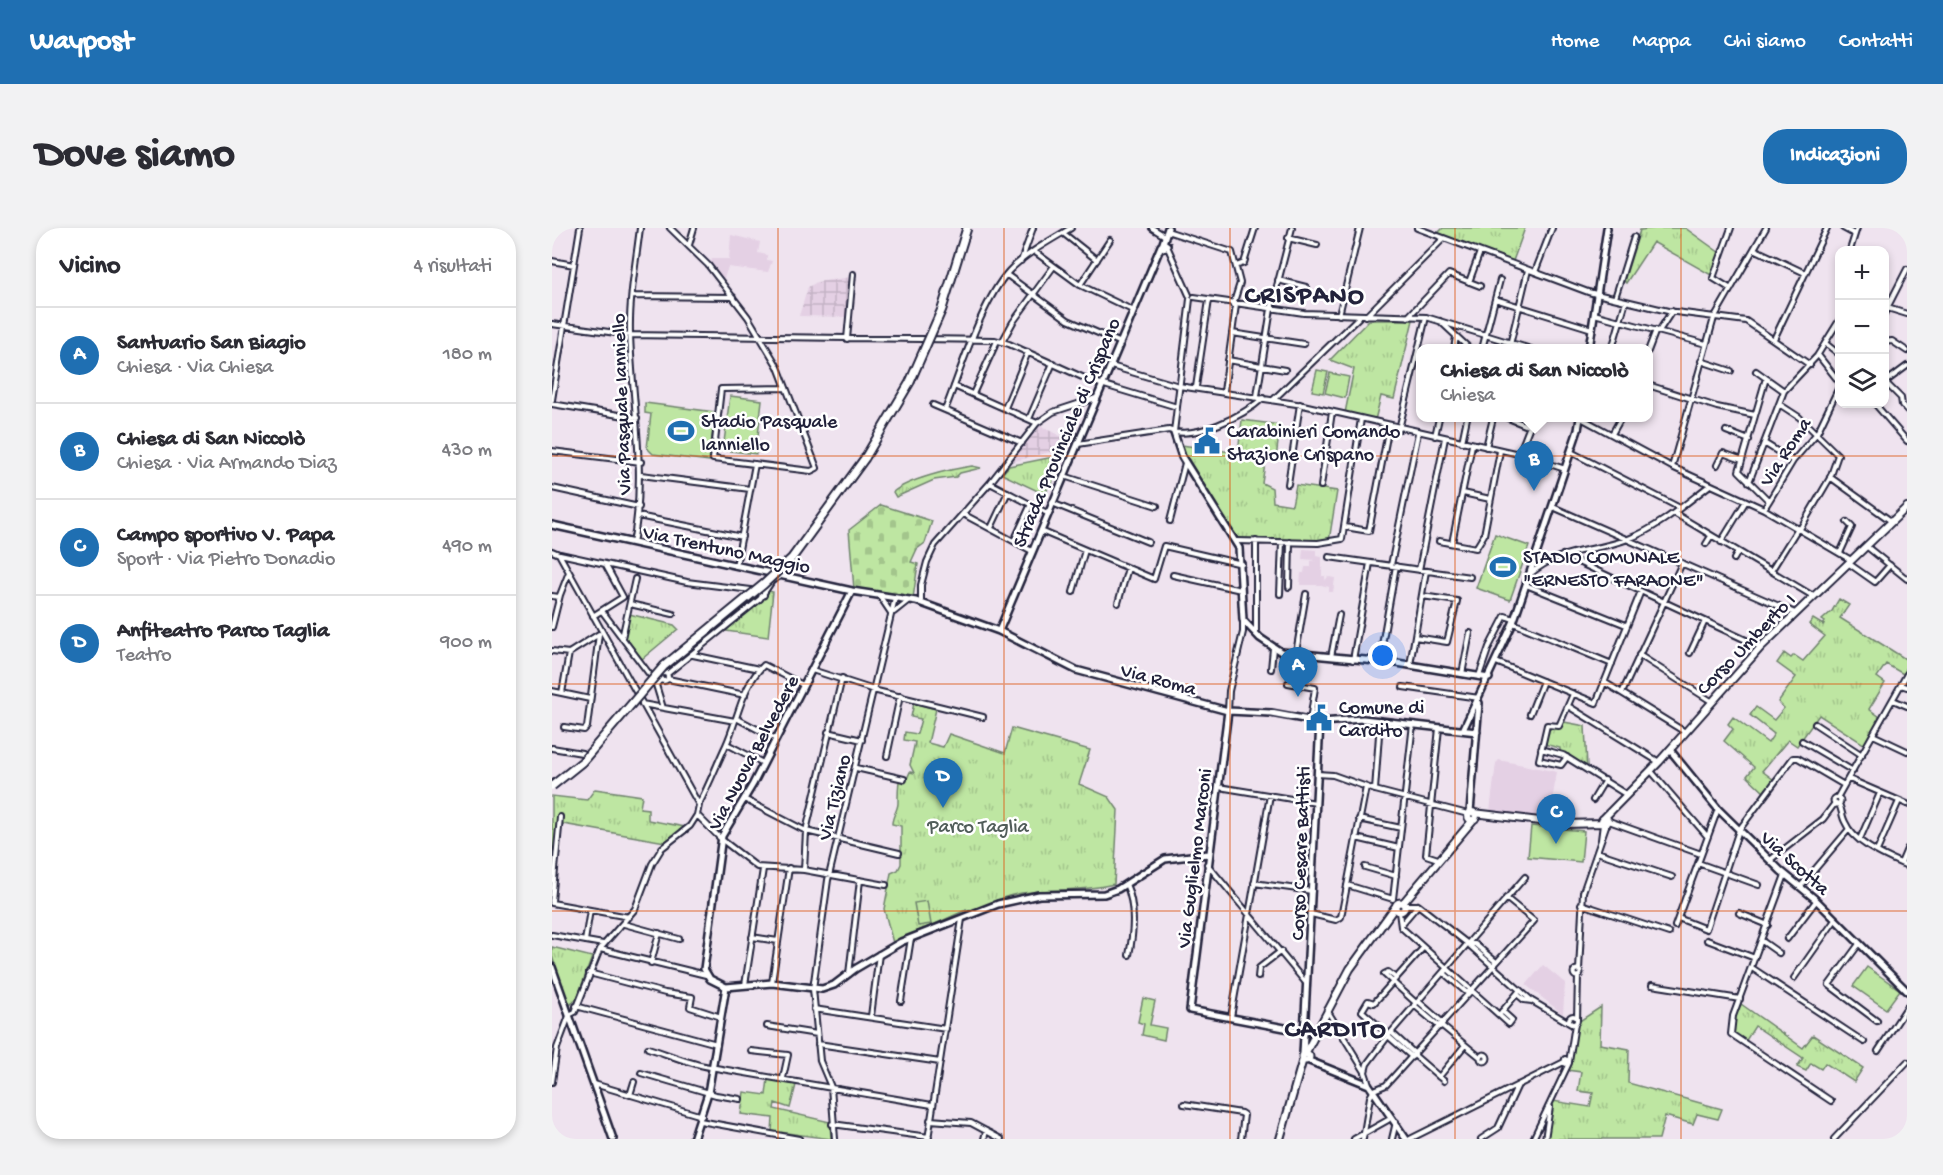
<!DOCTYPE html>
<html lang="it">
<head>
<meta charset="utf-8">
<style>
  body { margin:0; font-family:"Gochi Hand",sans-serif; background:#f2f2f3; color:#2b2b33 }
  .controls { position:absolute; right:18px; top:18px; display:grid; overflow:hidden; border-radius:12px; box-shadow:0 3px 9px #0003 }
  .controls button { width:54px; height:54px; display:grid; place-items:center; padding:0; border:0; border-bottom:2px solid #e1e1e2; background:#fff; color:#2b2b33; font:30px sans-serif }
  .you { position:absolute; left:831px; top:428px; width:21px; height:21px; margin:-15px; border:4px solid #fff; border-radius:50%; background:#1a73e8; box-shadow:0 0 0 9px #1a73e833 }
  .badge { display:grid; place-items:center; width:39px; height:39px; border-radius:50%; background:#1f6fb2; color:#fff; font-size:20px; font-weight:700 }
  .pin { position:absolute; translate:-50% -50px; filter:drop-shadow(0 2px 3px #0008) }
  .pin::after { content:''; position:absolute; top:32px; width:21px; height:18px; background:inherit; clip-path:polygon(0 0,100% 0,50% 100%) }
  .popup { position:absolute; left:864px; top:116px; width:237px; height:78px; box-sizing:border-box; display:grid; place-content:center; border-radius:12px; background:#fff; filter:drop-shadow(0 2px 4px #0005); font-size:20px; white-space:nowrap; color:#7c7c81 }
  .popup b { font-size:22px; color:#2b2b33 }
  .popup::after { content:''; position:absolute; left:50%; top:100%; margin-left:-12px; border:12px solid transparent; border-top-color:#fff }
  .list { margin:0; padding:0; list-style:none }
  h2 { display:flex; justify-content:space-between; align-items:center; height:78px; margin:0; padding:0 24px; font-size:26px }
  h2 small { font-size:20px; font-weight:400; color:#7c7c81 }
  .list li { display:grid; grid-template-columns:39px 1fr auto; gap:18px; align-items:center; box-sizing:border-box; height:96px; padding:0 24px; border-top:2px solid #e1e1e2 }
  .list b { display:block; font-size:22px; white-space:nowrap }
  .list p { margin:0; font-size:20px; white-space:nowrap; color:#7c7c81 }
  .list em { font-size:20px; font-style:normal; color:#7c7c81 }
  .icon { flex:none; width:33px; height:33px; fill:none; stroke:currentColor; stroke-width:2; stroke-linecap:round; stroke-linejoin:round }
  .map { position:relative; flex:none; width:1355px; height:911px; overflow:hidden; border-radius:24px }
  header { display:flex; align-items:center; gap:36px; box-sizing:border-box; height:84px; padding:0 30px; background:#1f6fb2; color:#fff }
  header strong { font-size:28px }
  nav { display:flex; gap:33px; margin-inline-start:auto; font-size:21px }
  .intro { display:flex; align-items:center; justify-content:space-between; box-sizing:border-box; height:144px; padding:0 36px }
  h1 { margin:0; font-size:42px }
  .button { padding:15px 27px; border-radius:24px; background:#1f6fb2; color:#fff; font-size:21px; font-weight:700 }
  main { display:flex; gap:36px; padding:0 36px }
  aside { flex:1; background:#fff; border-radius:24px; box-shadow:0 3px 9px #0003 }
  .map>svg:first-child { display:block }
</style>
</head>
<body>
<header>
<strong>Waypost</strong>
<nav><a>Home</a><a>Mappa</a><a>Chi siamo</a><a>Contatti</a></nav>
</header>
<div class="intro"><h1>Dove siamo</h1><a class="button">Indicazioni</a></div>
<main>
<aside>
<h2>Vicino<small>4 risultati</small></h2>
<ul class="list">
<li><span class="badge">A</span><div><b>Santuario San Biagio</b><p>Chiesa · Via Chiesa</p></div><em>180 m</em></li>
<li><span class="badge">B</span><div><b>Chiesa di San Niccolò</b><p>Chiesa · Via Armando Diaz</p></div><em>430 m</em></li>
<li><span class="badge">C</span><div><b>Campo sportivo V. Papa</b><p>Sport · Via Pietro Donadio</p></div><em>490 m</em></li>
<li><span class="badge">D</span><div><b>Anfiteatro Parco Taglia</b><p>Teatro</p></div><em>900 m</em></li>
</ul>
</aside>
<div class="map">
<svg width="1355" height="911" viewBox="0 0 1355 911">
  <defs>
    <pattern id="industrial-grid" width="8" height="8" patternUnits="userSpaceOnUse" patternTransform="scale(1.5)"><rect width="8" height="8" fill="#e4d0e4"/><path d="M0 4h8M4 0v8" fill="none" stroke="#c3b2c4"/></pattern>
    <pattern id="grass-tufts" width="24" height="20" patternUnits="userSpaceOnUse" patternTransform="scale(1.5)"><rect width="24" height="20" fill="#bee6a2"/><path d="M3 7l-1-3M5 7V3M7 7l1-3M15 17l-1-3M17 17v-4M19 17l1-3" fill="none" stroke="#a3c58c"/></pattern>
    <pattern id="cemetery-stones" width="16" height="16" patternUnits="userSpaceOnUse" patternTransform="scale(1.5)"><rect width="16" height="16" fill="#bee6a2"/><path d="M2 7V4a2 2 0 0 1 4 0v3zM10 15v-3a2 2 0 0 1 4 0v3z" fill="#a3c58c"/></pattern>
  </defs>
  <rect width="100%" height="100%" fill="#efe3ef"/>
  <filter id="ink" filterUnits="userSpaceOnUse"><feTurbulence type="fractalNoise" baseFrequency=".0167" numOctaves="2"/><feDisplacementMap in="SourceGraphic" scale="12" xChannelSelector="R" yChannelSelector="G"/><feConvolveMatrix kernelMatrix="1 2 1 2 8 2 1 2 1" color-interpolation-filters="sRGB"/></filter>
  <g filter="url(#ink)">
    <path fill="#e4d0e4" d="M179 7 208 14 206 25 215 27V32L220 33 216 44 176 39 171 53 158 37 160 31H177Z
      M751 321 764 322V328L770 329V348H773V352L776 349 783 350 781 364H777V359L769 357H748L749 345H752L753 339H759V333L763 332 750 331Z
      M947 532 1005 544 997 590 938 583 944 535Z
      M991 737 1013 755 1011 786 974 757Z"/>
    <path fill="url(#industrial-grid)" d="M299 49 295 89 247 88 256 59 265 54Z
      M488 198 523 215 522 218 459 234Z"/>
    <path fill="url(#grass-tufts)" stroke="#70846e" stroke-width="1.5" d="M891 0H973L961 33 886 5Z
      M1105 0H1133L1168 25 1159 47 1101 14 1074 55 1072 53 1088 2Z
      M817 92H861L842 171 829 168 823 192 793 185 802 141 778 132Z
      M690 192 728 197 724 231 714 230 710 255 720 260 721 274 740 277 744 257 785 263 777 313 686 310 637 236 629 217 686 225Z
      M506 228 508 229 503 238 500 258H496L494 267 450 246 457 238Z
      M420 238 429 240 408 245 404 249 382 252 344 269 341 264C357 251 399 241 420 238Z
      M216 363 221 364 216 409 174 403Z
      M1287 371 1297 377 1288 390 1355 432 1353 447 1334 436 1325 449 1333 455 1317 481 1328 489 1313 517 1267 487 1245 518 1236 512 1210 543 1222 552 1213 565 1195 548 1202 539 1172 513 1181 501 1176 496 1181 489 1216 515 1222 506 1198 487 1204 479 1222 492 1232 480 1226 474 1244 449 1225 435 1232 425 1239 430 1242 427 1251 433 1273 408 1257 396 1261 391 1271 397 1273 394 1270 392 1280 383Z
      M77 386 122 397 126 401 90 431 72 408Z
      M362 475 384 481 376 515 391 519 397 506 453 525 460 500 538 522 527 556 557 569 566 582 562 656C531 664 501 660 470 665 450 668 432 678 414 687V682L341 715 332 681 339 645 346 642 349 636V598L340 596C340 588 346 582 346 575 346 567 346 561 347 553L353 555 358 544 362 545 358 537 363 514 352 512 353 504 365 506 369 491 359 489Z
      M1012 494 1033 498 1035 539 1008 523V520L992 516 997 498 1009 500Z
      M43 561 90 568 88 580 96 581V592L133 599 113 614 5 595 0 644V568L35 572Z
      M0 719 40 729 25 770 17 778 0 728Z
      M1189 776 1251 820 1261 807 1311 840 1302 854 1273 835 1269 841 1259 835 1254 843 1245 839 1251 830 1203 798 1193 814 1181 806 1183 789Z
      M1049 779 1048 816 1077 821 1076 855 1170 881 1166 891 1145 886 1141 896 1113 888 1107 911H993L1001 873 1038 879 1041 865 1026 863 1029 844 1015 842 1026 794Z
      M216 851 244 857 238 880 223 875 222 881 278 894 279 911 220 903 221 890 189 886 192 864 214 867Z"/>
    <path fill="url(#cemetery-stones)" stroke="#70846e" stroke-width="1.5" d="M329 277 380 293 373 315 365 321 359 334 366 336 361 370 302 361 297 302Z"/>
    <path fill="#bee6a2" stroke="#70846e" stroke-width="1.5" d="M765 142 776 144 771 165 760 163Z
      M778 145 797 149 793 170 773 165Z
      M178 168 210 172 204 226 171 222Z
      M93 175 163 184 157 233 101 226 95 220 99 186 93 185Z
      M943 306 977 318 958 372 924 360Z
      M979 598 1032 603 1029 634 976 629Z
      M375 673 379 696 366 698 362 675Z
      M1315 739 1348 762 1334 781 1301 758Z
      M591 770 603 773 598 797 614 800 612 812 590 807 592 796 586 794Z"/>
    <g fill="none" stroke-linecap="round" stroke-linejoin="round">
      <g stroke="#22223b" stroke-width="8">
        <path id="minor" d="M118 0 156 37 196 89 226 139 265 240 259 243 161 231 169 161 233 160
          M600 0 613 8
          M865 0 1036 64 1116 83 1194 93 1258 137
          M1179 0 1161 50 1179 61
          M1291 0 1302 6
          M615 3 680 24 688 55 681 77
          M511 5 545 32
          M736 10 765 17
          M137 17 142 0
          M615 18 637 67
          M1202 21 1253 45
          M1298 22 1305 0
          M483 24 528 57 580 82
          M0 33 22 37
          M469 33 481 0
          M684 38 692 35 703 0
          M983 44 1000 0
          M455 47 516 92 567 114
          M726 52 754 59
          M917 54 928 24
          M528 57 558 12
          M80 68 181 69
          M642 69 752 85 874 89 979 121
          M1063 70 1082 9
          M943 71 1040 101
          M1332 79 1355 86
          M1042 86 1154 116
          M1332 86 1355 41
          M787 87 808 0
          M814 88 891 11
          M856 89 897 46 928 58
          M888 93 918 121
          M0 96 78 107 443 112 457 116 539 153 625 179
          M1107 103 1120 83
          M680 105 752 116
          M295 111 301 46
          M1222 111 1275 0
          M450 114 461 94 502 38
          M1332 114 1340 113 1355 123
          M1273 115 1288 127
          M902 121 904 109
          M930 121 948 52
          M957 121 976 42
          M1060 121 1074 73
          M1096 123 1104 102
          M1266 127 1288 155
          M676 132 733 142
          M1149 133 1179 143
          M559 138 627 158 751 177 967 226 1013 241
          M1204 143 1232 163
          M1333 154 1349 170 1350 177 1355 182
          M1332 155 1355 138
          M1096 157 1165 179 1203 187
          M402 158 485 195
          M644 159 657 72
          M672 163 684 77
          M421 166 445 113
          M705 168 719 81 740 0
          M0 172 28 0
          M721 172 807 89
          M0 176 85 190
          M1227 176 1247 189 1286 227 1278 250 1248 301
          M1323 176 1355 213
          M381 177 470 215
          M453 180 476 124
          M393 182C409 142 429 74 457 43 473 26 499 12 519 0
          M956 190 978 199
          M1029 190 1120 239 1212 281 1299 332
          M477 191 501 135
          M847 201 874 89
          M1174 203 1197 212
          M622 204 638 71
          M1060 206 1069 190
          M883 208 887 190
          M910 214 915 190
          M1212 215 1241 233
          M526 216 617 202C641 213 693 187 711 170
          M934 219 941 190
          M0 223 89 234
          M1019 224 1128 280
          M967 226 981 190
          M1165 237 1171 225 1190 232
          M1120 239 1162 90 1214 0
          M89 247 198 261
          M512 248 605 278
          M1278 249 1339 293
          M1197 254 1232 163 1265 128 1288 91
          M438 255 495 285
          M736 256 748 176
          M769 258 780 184
          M0 260 87 279
          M911 265 938 271
          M1217 273 1241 233 1265 205 1288 157
          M500 275 596 314
          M1001 279 1243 385
          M1212 281 1217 273 1187 243 1214 150
          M1122 285 1261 368
          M411 286 480 323
          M86 288 190 309
          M618 293 633 235
          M793 299 817 303 837 198
          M439 300 456 264
          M489 303 602 351 612 318 690 336
          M462 313 479 276
          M684 313 766 315 790 311 809 191
          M704 313V406
          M887 313 924 320 932 307 948 223
          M1169 314 1194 273
          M81 315C95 244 80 176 78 105 77 70 84 34 88 0
          M900 315 920 217
          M1154 316 1159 308
          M1314 318 1355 351
          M0 323 7 326 147 577 145 587 138 598 110 620 100 636 83 681 48 721 23 784 17 787
          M1288 325 1300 299 1295 294
          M8 326 135 354 199 362 212 367
          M1011 327 1209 419
          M777 329 918 349
          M1182 331 1186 324
          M1296 335 1323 354 1338 337
          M839 337 866 205
          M184 338 203 236
          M867 342 893 210
          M1219 343 1246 300
          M621 347 689 362
          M977 347C1009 319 1040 325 1076 311 1106 300 1133 276 1158 257
          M974 357 1074 397
          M737 359 738 314
          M521 364 533 322
          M728 366 730 314
          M327 367 339 385
          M0 368 7 369
          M369 374V357L375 334 383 317 438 255 485 195 501 184 544 170
          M566 375 576 340
          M78 376 121 386
          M50 383 104 455
          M342 384 357 372
          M41 388 71 369 53 336
          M961 395 1060 436
          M0 399 8 367 17 344
          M863 409 895 414 905 373 870 368
          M70 410 83 351
          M0 423 17 425 47 406
          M744 425 754 366
          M1138 425 1153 393
          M141 427 207 441
          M1087 427 1159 473
          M779 429 787 387
          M801 432 818 335
          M827 434 844 338
          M944 434 1044 475 1089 363
          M858 437 874 343
          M719 441 721 420
          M260 442 325 463 431 489
          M108 449a4 4 0 1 1 8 0a4 4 0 1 1-8 0Z
          M115 446 208 371 220 353 228 348
          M910 446 918 405
          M927 448 937 419 953 388 962 391
          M109 451 104 457 111 480
          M116 451 193 467
          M1052 454 1133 504
          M736 455 763 460 758 492
          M1349 457 1355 459
          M851 459 927 470
          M0 463 38 471
          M10 465 17 425
          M1070 465 1130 335
          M1341 472 1355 478
          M90 476 183 493
          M1016 478 1107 534
          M676 483 677 463 691 404V393
          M978 486 991 453
          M184 490 224 511
          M1263 496 1310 527
          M12 499 32 502 35 499 47 406
          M276 504 310 512
          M1321 507 1355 523
          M1250 513 1301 543
          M175 516 211 535
          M0 520 30 525
          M989 521 1011 527 1075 567
          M335 528 348 468
          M1015 529 1009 537 987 532 995 497 1007 498 1021 466
          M304 540 352 551
          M1099 543 1155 608
          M765 546 781 547 823 562 916 586
          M1297 551 1355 576
          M667 559 764 575
          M823 562 828 493
          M1281.5 573a3.5 3.5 0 1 1 7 0a3.5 3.5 0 1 1-7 0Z
          M1285 570 1355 446
          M192 571 254 603 347 625
          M1041 572 1053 552
          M147 576C157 557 165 536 174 517 186 491 190 457 212 437L251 457
          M1287 576C1290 582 1290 589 1293 594 1302 616 1335 629 1355 638
          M145 587 169 611 205 639 252 642 334 657
          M807 591 849 600
          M1057 593 1149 626
          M804 610 847 620
          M1308 611 1328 565
          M1049 612 1051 596
          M1325 623 1347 573
          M1045 624 1120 649
          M886 631 874 627 887 500
          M1218 632 1271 591 1283 575
          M1146 635 1207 657
          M1349 635 1355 621
          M655 636 754 755
          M813 639 844 648
          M252 642 254 603 290 450
          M1233 647 1181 788 1179 806 1279 873
          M702 655 760 663
          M574 656C584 678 582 703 577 727
          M795 657 841 671
          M1248 659 1297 601
          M841 671 861 496
          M0 673 8 589
          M0 675 77 689
          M1029 676 1117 705
          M852 677H865
          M866 677 916 716 980 773 1019 796
          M847 684 849 699 957 796
          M1187 685 1216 697
          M759 686 784 692 789 689 814 559
          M1126 690 1154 701 1187 602 1241 530H1246L1292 557
          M72 696 127 711
          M849 697 866 677
          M1123 698 1166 581
          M0 707 51 716
          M200 709 226 713
          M1235 711 1264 673
          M1155 712 1203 730
          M33 713 38 682
          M1210 713 1227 725
          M916 716H923L943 733 942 738
          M1307 716 1277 757 1325 793
          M48 721 154 747
          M99 735 107 705
          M1200 740 1312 814
          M1021.5 745a3.5 3.5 0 1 1 7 0a3.5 3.5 0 1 1-7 0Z
          M894 742 893 746 914 764H920
          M1027 742 1031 664 1055 595
          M37 745 113 765 140 769 138 779 169 789
          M297 746 308 652
          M706 749 707 740 729 723
          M844 750 836 744 832 746 864 775
          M1242 750 1283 692
          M220 755 237 640
          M193 757 211 641
          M1100 757 1188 771
          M965 766 972 772 980 773
          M349 773 359 710
          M866 773 891 795
          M862 777 888 799
          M24 778 165 816
          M262 781 394 801
          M775 782 813 844 817 856
          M950 783 960 792 957 796
          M947 787 968 762
          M319 788 327 726
          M1017 792a4 4 0 1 1 8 0a4 4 0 1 1-8 0Z
          M679 789 718 567
          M1025 792 1026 748
          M889 797 928 829
          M215 798 265 806
          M839 804 863 826
          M837 807 810 783 816 773 822 775 871 720
          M836 808 860 829
          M266 816 388 834
          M96 820C116 826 137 836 158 839 231 851 306 865 380 877
          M199 823 236 827 231 850
          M1326 823 1355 779
          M928.5 830a3.5 3.5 0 1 1 7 0a3.5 3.5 0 1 1-7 0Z
          M862 827 892 853
          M1013 831 1017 833 1015 836 1012 835Z
          M1017 834 1023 796
          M813 844 815 836 836 808 973 649
          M89 845 164 867 188 871
          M887 849 913 817
          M0 854 5 820 17 788
          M42 856 150 888
          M78 867 82 854
          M632 876 689 885 692 887 689 911
          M378 892 419 895 449 911
          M148 893 247 911
          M280 896 377 909
          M283 911 279 859 268 833 261 761 276 652 343 370
          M376 911 410 691
          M432 911 434 903
          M802 911 836 892
          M811 911 818 869 822 862 834 857 982 693 954 670
          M840 911 844 894
          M858 911 1012 834
          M929 911 946 900 966 857
          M981 911 1017 835
          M993 911 998 879
          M1282 911 1355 834"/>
      </g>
      <g stroke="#22223b" stroke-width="10">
        <path id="tertiary" d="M611 15 616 0
          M612 15 615 17 612 20 609 18Z
          M1037 121 1055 0
          M622 205 630 229 687 320 691 392 708 410 729 424 845 435 937 450
          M0 297 300 363 364 373 447 403 524 442 676 483 719 485 768 494 811 491 925 504
          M300 363 201 556 170 608 152 741 158 751 174 759 220 755 270 761 282 757 303 741 349 714 446 676 487 667 552 666 566 661 613 631 656 626
          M447 403 609 18
          M676 483 638 782 754 804
          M911 502 961 395 1026 202 1028 190
          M1118 522 1166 581 1229 643 1263 671 1355 763
          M918 584 927 475
          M0 739 61 911
          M751 826 768 494
          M755 832 817 857 854 911
          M141 911 156 865 174 759"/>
      </g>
      <g stroke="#22223b" stroke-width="10">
        <path id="secondary" d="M916 588a4 4 0 1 1 8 0a4 4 0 1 1-8 0Z
          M922 585 1013 596 1051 595
          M1050 593a3 3 0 1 1 6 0a3 3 0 1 1-6 0Z
          M1052 590 1107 534 1209 419 1355 279
          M843.5 679a4.5 4.5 0 1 1 9 0a4.5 4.5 0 1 1-9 0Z
          M851 675 921 592
          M750.5 829a3.5 3.5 0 1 1 7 0a3.5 3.5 0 1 1-7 0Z
          M753 826 798 741 843 679
          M728 911 751 831"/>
      </g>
      <g stroke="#22223b" stroke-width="11">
        <path id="trunk" d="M313 230 358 154"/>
      </g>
      <use href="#minor" stroke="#fff" stroke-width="4"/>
      <use href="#tertiary" stroke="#fff" stroke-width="5"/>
      <use href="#secondary" stroke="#fff" stroke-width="6"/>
      <use href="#trunk" stroke="#fff" stroke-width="7"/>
      <g stroke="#22223b" stroke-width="11" stroke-linecap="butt">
        <path id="trunk-bridge" d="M358 154 390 81 415 0
          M0 558 30 534 112 438 212 356 240 330 313 230"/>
      </g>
      <use href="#trunk-bridge" stroke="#fff" stroke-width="7"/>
    </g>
  </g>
  <path fill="none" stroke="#de560e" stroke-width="1.5" stroke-opacity="0.55" d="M226 0V911M452 0V911M678 0V911M903 0V911M1129 0V911M0 228H1355M0 456H1355M0 683H1355"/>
  <defs>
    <g id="stadium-bare" transform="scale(2.07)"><path d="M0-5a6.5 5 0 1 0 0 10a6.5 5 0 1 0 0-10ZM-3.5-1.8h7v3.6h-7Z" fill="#1f6fb2" stroke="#fff" stroke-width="2.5" paint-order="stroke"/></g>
    <g id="civic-bare" transform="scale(2.07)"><path d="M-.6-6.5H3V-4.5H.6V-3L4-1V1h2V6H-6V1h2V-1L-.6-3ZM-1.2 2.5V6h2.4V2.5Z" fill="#1f6fb2" stroke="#fff" stroke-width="2.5" paint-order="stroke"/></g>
  </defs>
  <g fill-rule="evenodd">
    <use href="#stadium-bare" x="129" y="203"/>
    <use href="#civic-bare" x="655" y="213"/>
    <use href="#stadium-bare" x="951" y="339"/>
    <use href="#civic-bare" x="767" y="490"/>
  </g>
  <g text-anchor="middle" stroke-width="5" stroke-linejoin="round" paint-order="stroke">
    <g font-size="20" fill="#22223b" stroke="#fff">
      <text transform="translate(68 176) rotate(-92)" y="7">Via Pasquale Ianniello</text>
      <text transform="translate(513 204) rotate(-67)" y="7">Strada Provinciale di Crispano</text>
      <text transform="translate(1232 223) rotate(-57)" y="7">Via Roma</text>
      <text transform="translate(175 320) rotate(12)" y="7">Via Trentuno Maggio</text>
      <text transform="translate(1193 415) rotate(-46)" y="7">Corso Umberto I</text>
      <text transform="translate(607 450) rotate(15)" y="7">Via Roma</text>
      <text transform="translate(200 524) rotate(-62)" y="7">Via Nuova Belvedere</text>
      <text transform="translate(281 569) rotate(-76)" y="7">Via Tiziano</text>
      <text transform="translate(747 625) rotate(-88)" y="7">Corso Cesare Battisti</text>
      <text transform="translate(641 630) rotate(-83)" y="7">Via Guglielmo Marconi</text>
      <text transform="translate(1244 634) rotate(42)" y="7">Via Scotta</text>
    </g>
    <g font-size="20" fill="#22223b" stroke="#fff" text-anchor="start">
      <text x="149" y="199">Stadio Pasquale<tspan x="149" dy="23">Ianniello</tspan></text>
      <text x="675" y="209">Carabinieri Comando<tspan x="675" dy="23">Stazione Crispano</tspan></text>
      <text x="971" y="335">STADIO COMUNALE<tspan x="971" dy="23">"ERNESTO FARAONE"</tspan></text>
      <text x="787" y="485">Comune di<tspan x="787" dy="23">Cardito</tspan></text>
    </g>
    <g font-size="20" fill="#515d5a" stroke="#fff">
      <text x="426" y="604">Parco Taglia</text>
    </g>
    <g font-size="26" font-weight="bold" letter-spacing="1.5" fill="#22223b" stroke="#fff">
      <text x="753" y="74">CRISPANO</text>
      <text x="784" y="808">CARDITO</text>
    </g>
  </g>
</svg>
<div class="controls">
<button>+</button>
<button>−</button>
<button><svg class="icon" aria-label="layers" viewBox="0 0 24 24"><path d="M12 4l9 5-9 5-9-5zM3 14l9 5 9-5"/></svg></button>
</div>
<div class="you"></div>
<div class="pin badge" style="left:746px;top:469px">A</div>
<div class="pin badge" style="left:982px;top:263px">B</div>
<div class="popup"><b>Chiesa di San Niccolò</b>Chiesa</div>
<div class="pin badge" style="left:1004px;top:616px">C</div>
<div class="pin badge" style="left:391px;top:580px">D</div>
</div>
</main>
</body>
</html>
